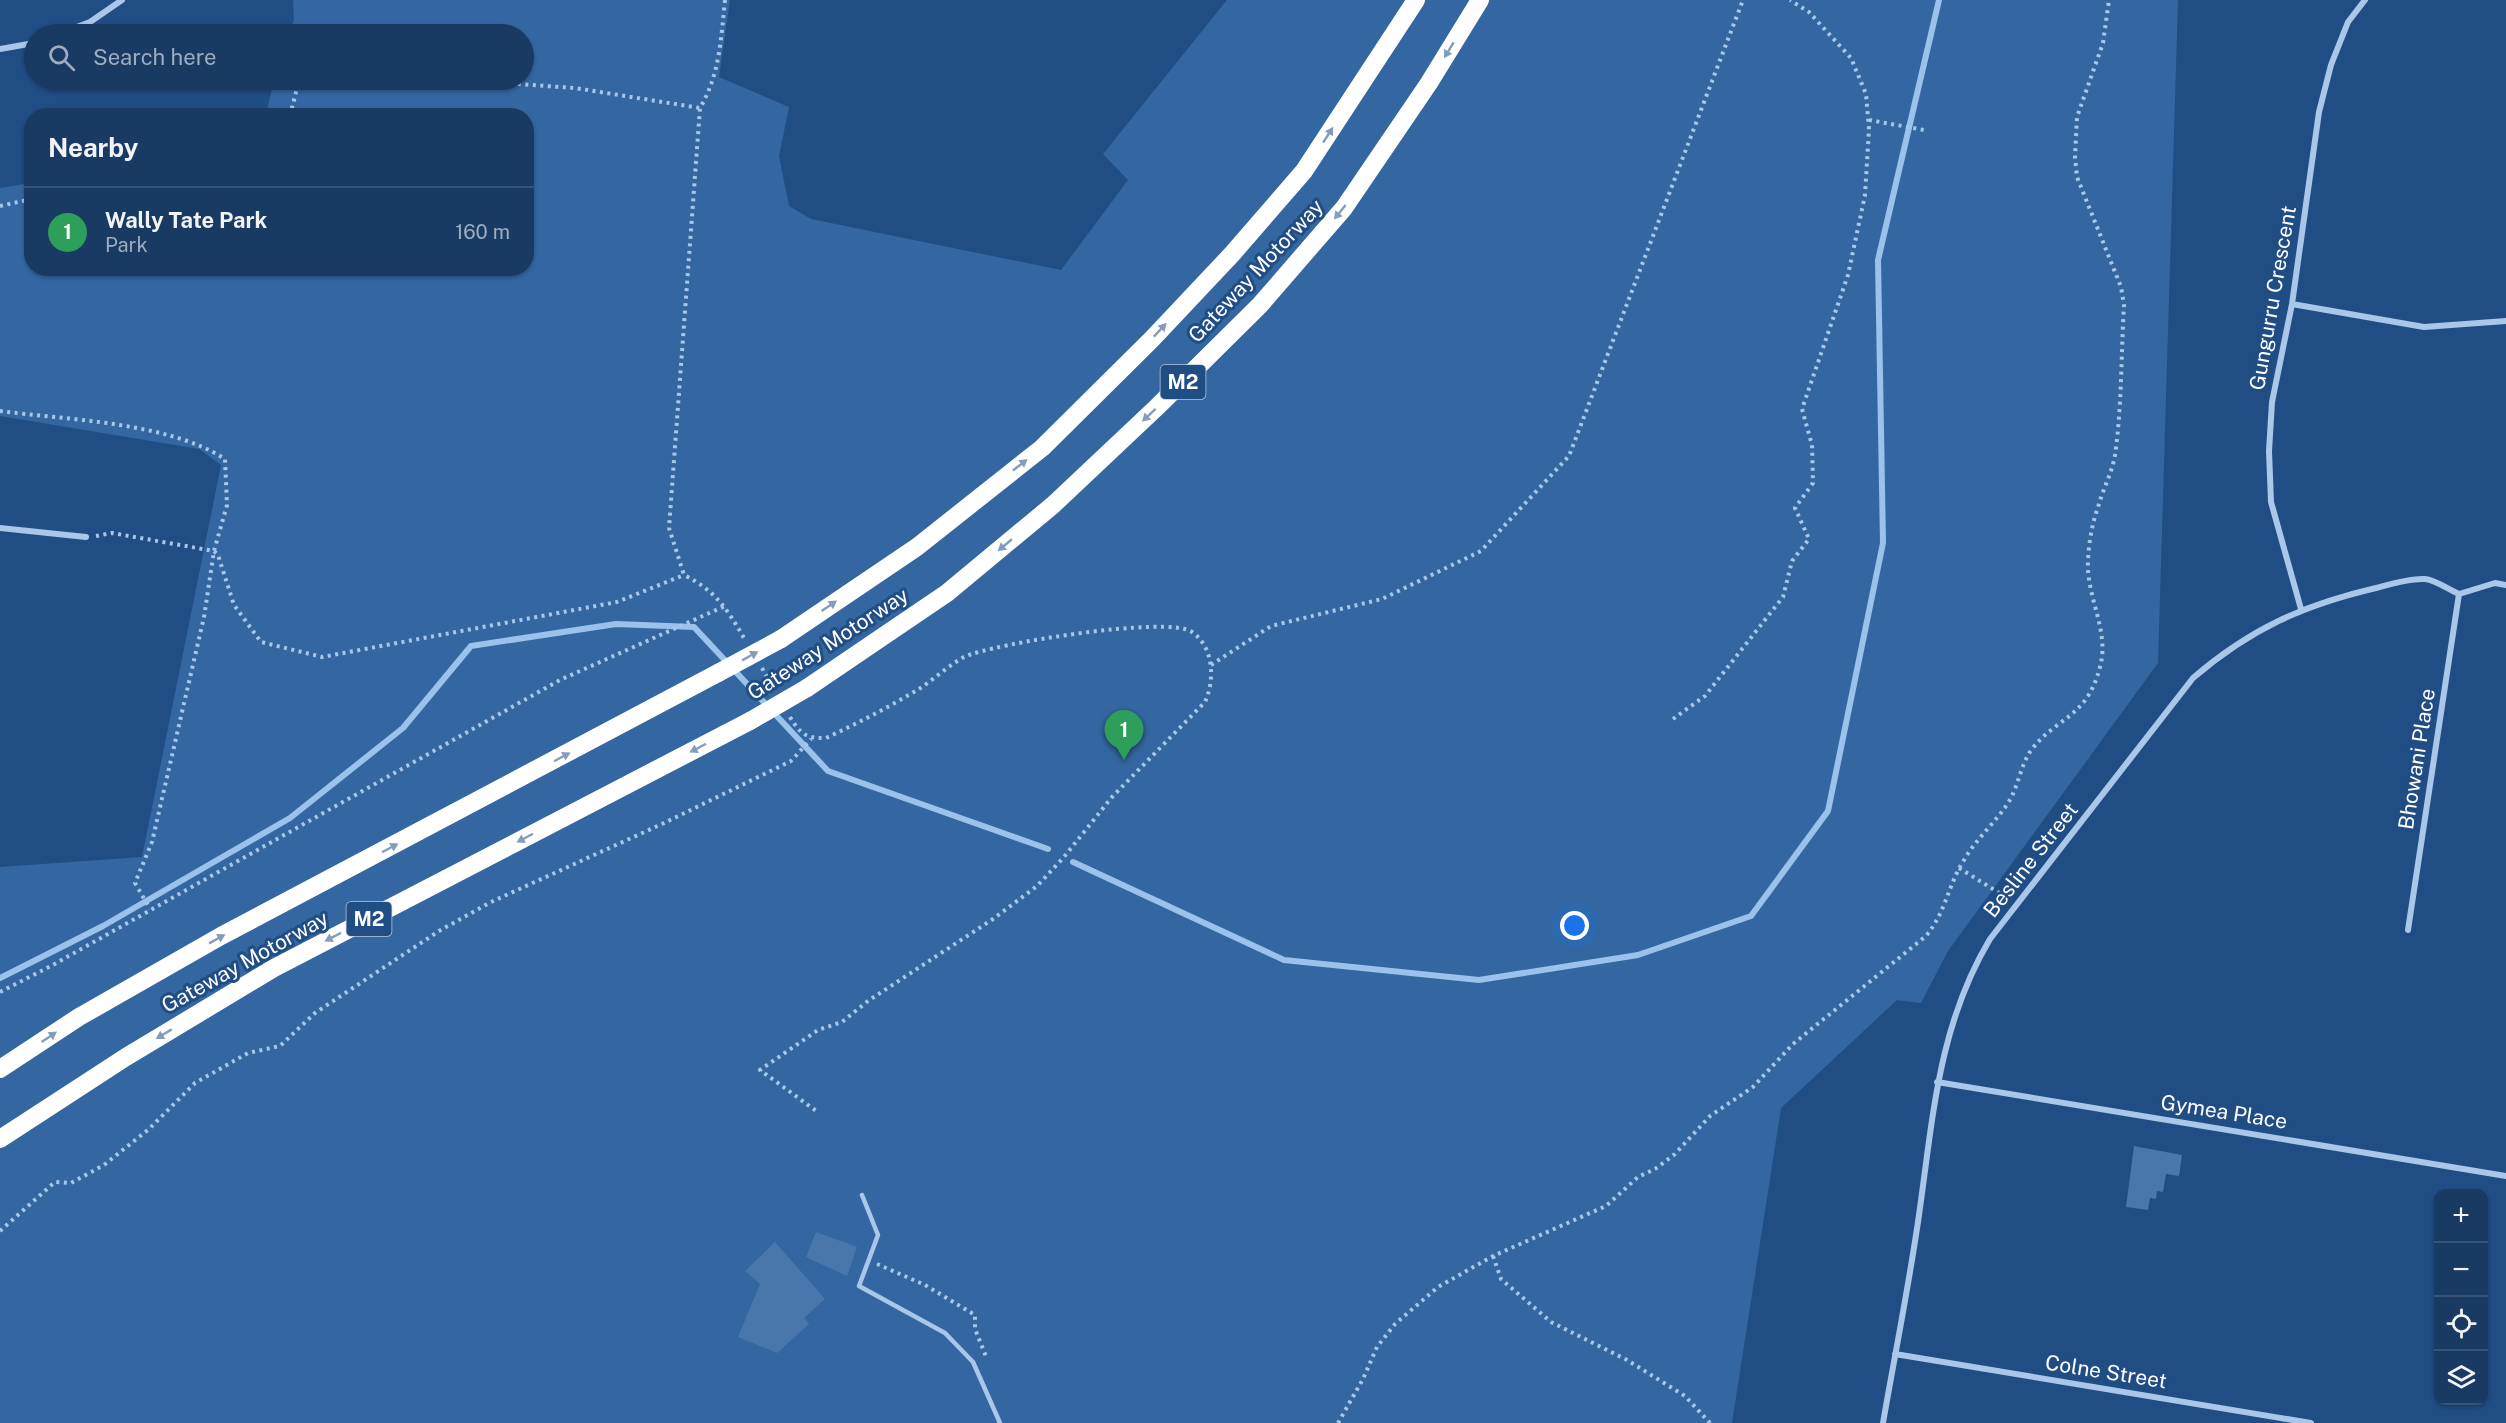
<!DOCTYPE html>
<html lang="en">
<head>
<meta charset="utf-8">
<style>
  body { margin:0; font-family:"Public Sans",sans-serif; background:#25456c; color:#f1f3f6 }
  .controls { position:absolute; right:18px; bottom:18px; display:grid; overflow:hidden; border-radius:12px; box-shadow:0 2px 4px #0004 }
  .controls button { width:54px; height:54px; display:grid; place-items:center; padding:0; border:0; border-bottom:2px solid #365478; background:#183a63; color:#f1f3f6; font:30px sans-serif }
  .you { position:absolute; left:1575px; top:926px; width:21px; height:21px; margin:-15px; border:4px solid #fff; border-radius:50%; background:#1a73e8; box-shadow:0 0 0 9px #1a73e833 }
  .badge { display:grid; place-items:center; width:39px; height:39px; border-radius:50%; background:#95b2f1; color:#fff; font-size:20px; font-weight:700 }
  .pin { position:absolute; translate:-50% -50px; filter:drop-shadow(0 2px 3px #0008) }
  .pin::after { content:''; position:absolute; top:32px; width:21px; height:18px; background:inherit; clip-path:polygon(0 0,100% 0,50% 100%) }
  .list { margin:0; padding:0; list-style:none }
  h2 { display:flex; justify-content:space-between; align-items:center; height:78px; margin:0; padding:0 24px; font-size:26px }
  h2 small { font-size:20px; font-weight:400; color:#9fadbe }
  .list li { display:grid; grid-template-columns:39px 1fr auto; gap:18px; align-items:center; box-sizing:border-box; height:90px; padding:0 24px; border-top:2px solid #365478 }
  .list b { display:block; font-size:22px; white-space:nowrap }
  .list p { margin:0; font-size:20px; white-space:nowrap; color:#9fadbe }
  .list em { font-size:20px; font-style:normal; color:#9fadbe }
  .icon { flex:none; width:33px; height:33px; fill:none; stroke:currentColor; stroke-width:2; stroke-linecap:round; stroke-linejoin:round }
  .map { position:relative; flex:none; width:2506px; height:1423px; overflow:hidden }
  .search { position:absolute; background:#183a63; box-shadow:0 2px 4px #0004; left:24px; top:24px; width:510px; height:66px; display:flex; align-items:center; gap:15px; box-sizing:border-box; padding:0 21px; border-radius:33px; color:#9fadbe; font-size:22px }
  .panel { position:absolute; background:#183a63; box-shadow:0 2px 4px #0004; left:24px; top:108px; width:510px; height:168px; border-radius:24px }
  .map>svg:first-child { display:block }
</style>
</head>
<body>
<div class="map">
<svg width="2506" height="1423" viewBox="0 0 2506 1423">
  <rect width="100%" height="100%" fill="#204d84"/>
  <path fill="#3467a1" d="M293 0H730L719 77 789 107 779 156 789 206 811 219 1061 270 1128 180 1103 154 1227 0H2178L2158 663 1948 951 1921 1003 1897 1000 1781 1108 1732 1423H0V867L142 857 221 465 199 449 0 416V188L31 183 32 268H526V116L266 115 274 80H524V34H289L294 20Z"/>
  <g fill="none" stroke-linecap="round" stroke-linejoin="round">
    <path stroke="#9bc2ea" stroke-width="6" d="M1073 862 1284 960 1479 980 1638 955 1751 916 1828 811 1883 543 1878 260 1939 0
      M0 978 103 926 290 818 403 728 471 646 616 624 694 627 828 771 1048 849"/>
  </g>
  <path fill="#4977ac" d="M2134 1146 2182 1155 2179 1176 2166 1174 2163 1192 2157 1191 2156 1199 2150 1198 2148 1210 2126 1207Z
    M816 1232 857 1247 847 1276 806 1257Z
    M775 1242 825 1299 804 1318 809 1324 777 1353 738 1337 760 1284 745 1271Z"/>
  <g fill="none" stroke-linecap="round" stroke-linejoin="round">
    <path stroke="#a8c7e9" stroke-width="4" stroke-dasharray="3 4.5" stroke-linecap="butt" d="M725 0C721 38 720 74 700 108L669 528 684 575C716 591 727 609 744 638
      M458 80 575 88 700 108
      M290 116 299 80
      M1869 120 1924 130
      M0 206 32 199
      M0 411C68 420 168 422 225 459L227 505 214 551 204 617 152 842 135 883 150 909
      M96 536 112 533 214 551 218 555 234 605 261 642 322 657 617 602 684 575
      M1211 665 1271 626 1382 599 1481 551 1569 456 1743 0
      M762 668 773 688
      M790 717C800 734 807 739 826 738 858 723 889 707 919 689 934 679 948 666 964 657 991 644 1169 615 1192 632 1214 647 1215 680 1205 702L1112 797 1064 857 1037 886 993 919 868 1001 842 1022 818 1030 760 1070 819 1113
      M1673 719 1705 696 1783 597 1792 561 1809 539 1795 508 1813 483 1812 445 1802 409 1848 275 1865 195 1869 129 1866 94 1851 58 1809 12 1790 0
      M1959 868 2009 899
      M0 992 51 966 560 680 725 606
      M0 1231 55 1182 71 1183 104 1165 149 1129 195 1083 248 1053 280 1046 315 1013 439 931 491 902 662 824 791 761 811 739
      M1493 1256 1501 1279 1551 1322 1627 1360 1685 1396 1710 1423
      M877 1264 925 1285 975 1315V1329L987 1359
      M1338 1423 1363 1379 1377 1347 1395 1324 1438 1287 1493 1256 1606 1206 1638 1177 1655 1169 1675 1154 1710 1116 1753 1087 1793 1044 1926 936C1947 910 1947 887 1964 860 1976 839 1995 823 2008 803 2019 786 2020 765 2032 749 2058 716 2087 718 2100 667 2110 631 2086 597 2088 560 2089 542 2092 524 2098 507 2103 489 2112 473 2115 455 2122 406 2121 355 2124 305L2121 287 2077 177 2075 157 2077 117 2103 43 2109 0"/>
    <path stroke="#a8c7e9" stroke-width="4.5" d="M862 1195 878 1235 859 1286 945 1333 973 1362 1000 1423"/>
    <path stroke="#a8c7e9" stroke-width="6" d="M58 34 90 22 122 0
      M0 49 34 43
      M2292 304 2424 327 2506 321
      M0 528 86 537
      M2301 609 2271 502 2269 451 2272 402 2292 304 2319 112 2331 65 2348 22 2365 0
      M2408 930 2459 594
      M1937 1082 2506 1176
      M1895 1354 2311 1423
      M1883 1423C1895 1354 1909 1285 1919 1215 1933 1118 1938 1026 1990 939L2193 678C2250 629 2303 605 2376 588 2391 584 2410 578 2425 579 2436 580 2449 590 2459 594L2495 583 2506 585"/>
    <path stroke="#fff" stroke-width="18" d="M781 639 917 547 1042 448 1152 339 1233 253 1304 171 1416 0
      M807 688 947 593 1053 505 1157 407 1260 305 1344 208 1429 83 1480 0
      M0 1069 79 1017 221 936 718 673
      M0 1139 126 1057 274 968 750 721"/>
    <path stroke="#fff" stroke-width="18" d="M718 673 781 639
      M750 721 807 688"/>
  </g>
  <defs><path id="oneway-solid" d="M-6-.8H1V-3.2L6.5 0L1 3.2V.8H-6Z" transform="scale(1.5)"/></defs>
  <g fill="#849dbb">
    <use href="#oneway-solid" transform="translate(1449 50) rotate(121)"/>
    <use href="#oneway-solid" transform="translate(1328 135) rotate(-57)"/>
    <use href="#oneway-solid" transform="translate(1340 212) rotate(129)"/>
    <use href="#oneway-solid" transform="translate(1160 330) rotate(-47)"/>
    <use href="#oneway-solid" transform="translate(1149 415) rotate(137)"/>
    <use href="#oneway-solid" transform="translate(1020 465) rotate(-38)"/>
    <use href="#oneway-solid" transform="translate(1005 545) rotate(140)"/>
    <use href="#oneway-solid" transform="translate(829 606) rotate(-34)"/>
    <use href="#oneway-solid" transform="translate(750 656) rotate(-29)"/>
    <use href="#oneway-solid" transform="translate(698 748) rotate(152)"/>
    <use href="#oneway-solid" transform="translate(562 757) rotate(-28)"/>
    <use href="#oneway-solid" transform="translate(525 838) rotate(152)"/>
    <use href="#oneway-solid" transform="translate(390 848) rotate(-28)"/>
    <use href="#oneway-solid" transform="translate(333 937) rotate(153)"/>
    <use href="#oneway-solid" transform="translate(217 939) rotate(-29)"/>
    <use href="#oneway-solid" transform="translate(164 1034) rotate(149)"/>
    <use href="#oneway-solid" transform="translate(49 1037) rotate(-34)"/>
  </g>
  <g text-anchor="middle" stroke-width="6" stroke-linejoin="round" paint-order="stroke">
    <g fill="#204d84" stroke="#bccada" stroke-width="1.5">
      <rect x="1160.5" y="365" width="45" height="34" rx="4.5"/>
      <rect x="346.5" y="902" width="45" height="34" rx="4.5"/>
    </g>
    <g font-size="20" font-weight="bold" fill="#fff">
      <text x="1183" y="389">M2</text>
      <text x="369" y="926">M2</text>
    </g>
    <g font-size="21" fill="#fff" stroke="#204d84">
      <text transform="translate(1256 271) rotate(-47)" y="7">Gateway Motorway</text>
      <text transform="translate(2273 298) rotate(-80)" y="7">Gungurru Crescent</text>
      <text transform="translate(828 644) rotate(-33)" y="7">Gateway Motorway</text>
      <text transform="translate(2417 759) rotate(-81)" y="7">Bhowani Place</text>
      <text transform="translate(2031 860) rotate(-52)" y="7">Besline Street</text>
      <text transform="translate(245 962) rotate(-29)" y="7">Gateway Motorway</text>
      <text transform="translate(2224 1112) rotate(9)" y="7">Gymea Place</text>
      <text transform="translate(2106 1372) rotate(9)" y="7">Colne Street</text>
    </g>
  </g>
</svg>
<div class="controls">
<button>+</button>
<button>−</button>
<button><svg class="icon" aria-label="locate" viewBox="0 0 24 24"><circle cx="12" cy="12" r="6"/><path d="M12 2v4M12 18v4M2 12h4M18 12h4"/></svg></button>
<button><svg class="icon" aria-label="layers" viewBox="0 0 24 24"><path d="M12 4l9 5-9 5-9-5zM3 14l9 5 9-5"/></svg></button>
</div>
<div class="you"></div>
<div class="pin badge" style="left:1124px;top:760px;background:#2e9e5b">1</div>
<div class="search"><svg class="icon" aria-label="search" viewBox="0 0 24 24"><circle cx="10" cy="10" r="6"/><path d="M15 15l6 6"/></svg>Search here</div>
<section class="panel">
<h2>Nearby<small></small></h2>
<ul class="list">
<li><span class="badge" style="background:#2e9e5b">1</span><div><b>Wally Tate Park</b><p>Park</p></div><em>160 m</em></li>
</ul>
</section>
</div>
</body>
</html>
